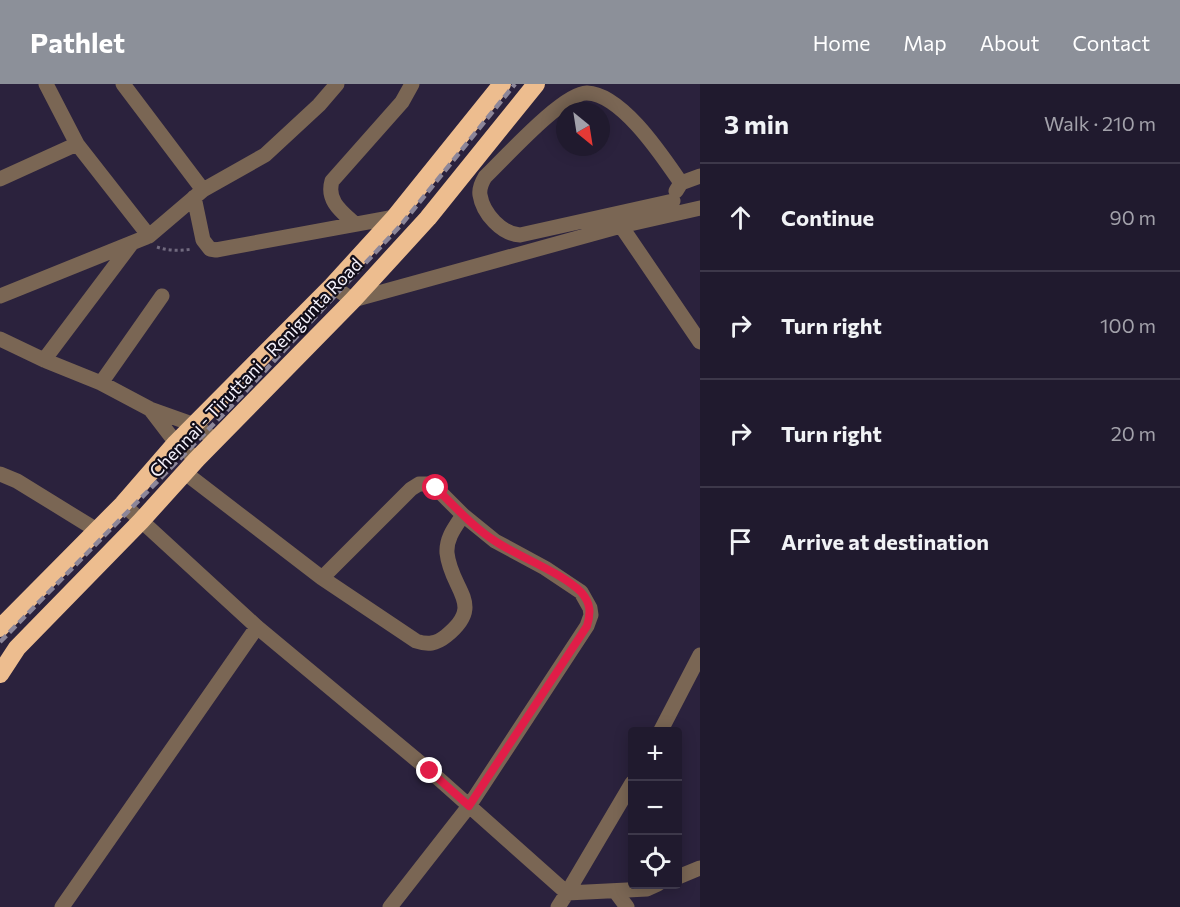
<!DOCTYPE html>
<html lang="en">
<head>
<meta charset="utf-8">
<style>
  body { margin:0; font-family:Commissioner,sans-serif; background:#2d273a; color:#f1f3f6 }
  .controls { position:absolute; right:18px; bottom:18px; display:grid; overflow:hidden; border-radius:6px; box-shadow:0 3px 15px #0003 }
  .controls button { width:54px; height:54px; display:grid; place-items:center; padding:0; border:0; border-bottom:2px solid #3d384a; background:#201a2e; color:#f1f3f6; font:30px sans-serif }
  .compass { position:absolute; left:556px; top:18px; width:54px; height:54px; border-radius:50%; background:#201a2e; box-shadow:0 3px 15px #0003; rotate:150deg }
  .stop { position:absolute; width:18px; height:18px; margin:-14px; border:4px solid #e11d48; border-radius:50%; background:#fff }
  .stop.end { background:#e11d48; border-color:#fff; box-shadow:0 2px 6px #0008 }
  .list { margin:0; padding:0; list-style:none }
  h2 { display:flex; justify-content:space-between; align-items:center; height:78px; margin:0; padding:0 24px; font-size:26px }
  h2 small { font-size:20px; font-weight:400; color:#a2a1aa }
  .list li { display:grid; grid-template-columns:39px 1fr auto; gap:18px; align-items:center; box-sizing:border-box; height:108px; padding:0 24px; border-top:2px solid #3d384a }
  .list b { display:block; font-size:22px; white-space:nowrap }
  .list em { font-size:20px; font-style:normal; color:#a2a1aa }
  .icon { flex:none; width:33px; height:33px; fill:none; stroke:currentColor; stroke-width:2; stroke-linecap:round; stroke-linejoin:round }
  .map { position:relative; flex:none; width:700px; height:823px; overflow:hidden }
  header { display:flex; align-items:center; gap:36px; box-sizing:border-box; height:84px; padding:0 30px; background:#8c9099; color:#fff }
  header strong { font-size:28px }
  nav { display:flex; gap:33px; margin-inline-start:auto; font-size:21px }
  main { display:flex }
  aside { flex:1; background:#201a2e }
  .map>svg:first-child { display:block }
</style>
</head>
<body>
<header>
<strong>Pathlet</strong>
<nav><a>Home</a><a>Map</a><a>About</a><a>Contact</a></nav>
</header>
<main>
<div class="map">
<svg width="700" height="823" viewBox="0 0 700 823">
  <rect width="100%" height="100%" fill="#2b223d"/>
  <g fill="none" stroke-linecap="round" stroke-linejoin="round">
    <path stroke="#716a7f" stroke-width="3" stroke-dasharray="3 3" stroke-linecap="butt" d="M157 163C168 167 180 167 192 165"/>
    <path stroke="#7a6654" stroke-width="15" d="M46 0 77 60 149 152
      M123 0 203 106
      M0 95 77 60
      M676 107 681 99 700 92
      M194 113 203 156 210 165 216 166 395 133
      M673 117 520 151C502 150 483 130 480 111 479 105 482 98 485 93 504 75 564 8 587 9 622 10 663 73 681 99
      M355 140C342 128 326 117 332 97L402 18 412 0
      M621 142 700 258
      M332 202 353 216 621 142 700 124
      M0 212 149 152 203 106 265 71 319 21 337 0
      M0 255 44 276 101 299 150 325 195 341 215 356
      M44 276 132 159
      M101 299 162 212
      M150 325 176 359 197 375
      M184 388 322 494 416 557C428 561 436 560 446 552 486 520 451 507 447 469 446 454 455 443 463 431
      M0 390 17 397 95 445
      M123 420 257 543 430 687 567 809 632 699
      M322 494 411 405 419 400H427L436 404 463 431 495 457 545 484 581 508 590 524 591 531 587 542 469 722 390 823
      M660 648 700 571
      M678 793 700 784
      M615 807 627 823
      M62 823 257 543
      M558 823 567 809 647 805 658 800"/>
    <path stroke="#edbd8f" stroke-width="18" d="M0 544 123 420 176 359 332 202 395 133 502 0
      M0 590 17 564 141 437 197 375 353 216 428 134 536 0"/>
    <path stroke="#8c8699" stroke-width="4.5" stroke-dasharray="9 4.5" stroke-linecap="butt" d="M0 558 246 307 401 141 515 0"/>
  </g>
  <g fill="none" stroke-linecap="round" stroke-linejoin="round">
    <path stroke="#e11d48" stroke-width="8" d="M430 687 469 722 587 542C591 529 591 519 581 508 562 489 522 474 498 459 475 445 455 423 436 404"/>
  </g>
  <g text-anchor="middle" stroke-width="4.5" stroke-linejoin="round" paint-order="stroke">
    <g font-size="18" fill="#f5f2fd" stroke="#120e1a">
      <text transform="translate(256 284) rotate(-46)" y="6">Chennai - Tiruttani - Renigunta Road</text>
    </g>
  </g>
</svg>
<div class="controls">
<button>+</button>
<button>−</button>
<button><svg class="icon" aria-label="locate" viewBox="0 0 24 24"><circle cx="12" cy="12" r="6"/><path d="M12 2v4M12 18v4M2 12h4M18 12h4"/></svg></button>
</div>
<svg class="compass" viewBox="-18 -18 36 36"><path d="M0-13l5 13h-10z" fill="#e53935"/><path d="M0 13l5-13h-10z" fill="#a2a1aa"/></svg>
<div class="stop" style="left:436px;top:404px"></div>
<div class="stop end" style="left:430px;top:687px"></div>
</div>
<aside>
<h2>3 min<small>Walk · 210 m</small></h2>
<ul class="list">
<li><svg class="icon" aria-label="ahead" viewBox="0 0 24 24"><path d="M12 20V5M6 11l6-6 6 6"/></svg><div><b>Continue</b></div><em>90 m</em></li>
<li><svg class="icon" aria-label="right" viewBox="0 0 24 24"><path d="M7 20v-9h11M14 6l5 5-5 5"/></svg><div><b>Turn right</b></div><em>100 m</em></li>
<li><svg class="icon" aria-label="right" viewBox="0 0 24 24"><path d="M7 20v-9h11M14 6l5 5-5 5"/></svg><div><b>Turn right</b></div><em>20 m</em></li>
<li><svg class="icon" aria-label="arrive" viewBox="0 0 24 24"><path d="M6 21V4h12l-3 4 3 4H6"/></svg><div><b>Arrive at destination</b></div></li>
</ul>
</aside>
</main>
</body>
</html>
